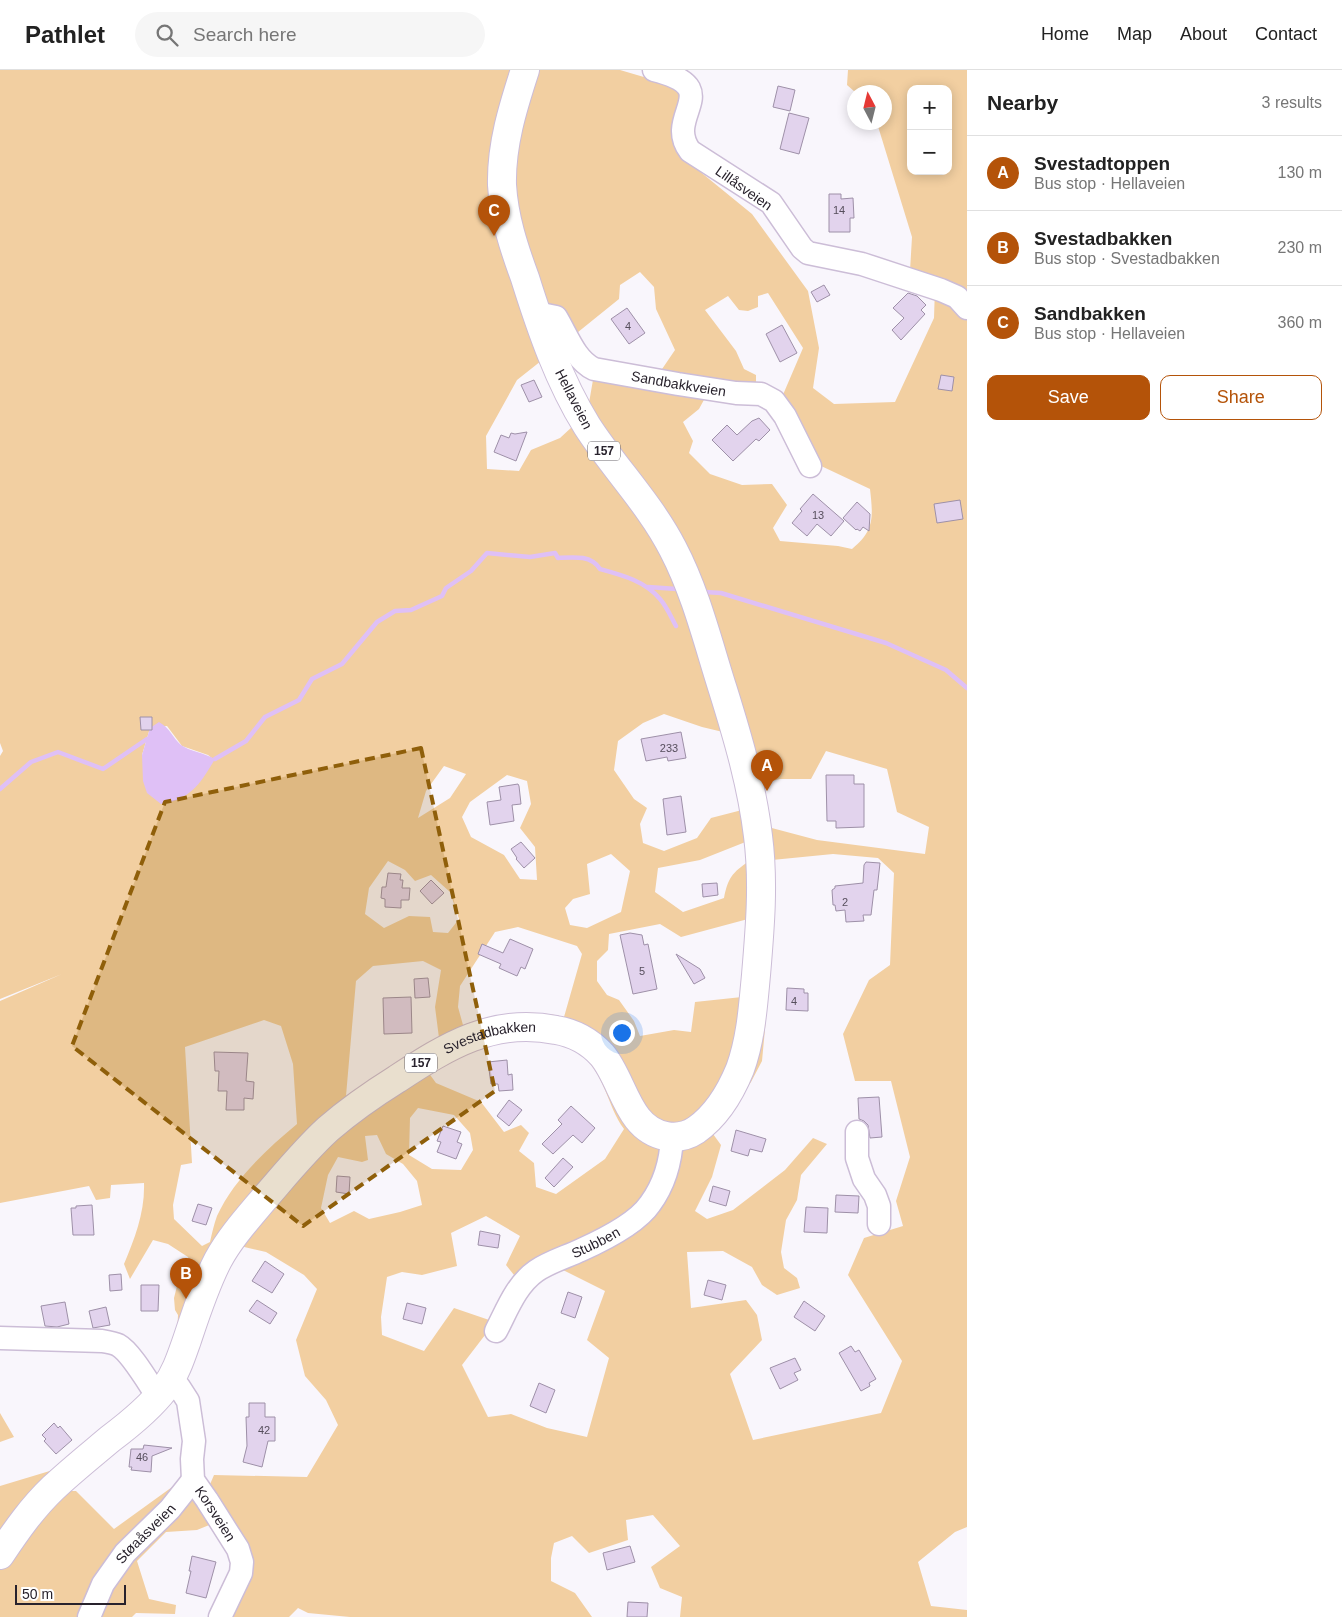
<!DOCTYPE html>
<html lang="en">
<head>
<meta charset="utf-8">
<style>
  body { margin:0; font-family:Helvetica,sans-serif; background:#f6f6f6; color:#222 }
  .controls { position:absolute; right:15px; top:15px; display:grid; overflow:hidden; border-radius:10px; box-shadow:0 2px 12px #0003 }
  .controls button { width:45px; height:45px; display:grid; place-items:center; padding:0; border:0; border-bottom:1px solid #e0e0e0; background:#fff; color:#222; font:25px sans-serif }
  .compass { position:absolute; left:847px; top:15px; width:45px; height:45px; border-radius:50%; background:#fff; box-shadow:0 2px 12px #0003; rotate:353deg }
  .scale { position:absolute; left:15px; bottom:12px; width:111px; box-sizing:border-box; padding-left:5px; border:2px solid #28222c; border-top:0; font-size:14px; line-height:18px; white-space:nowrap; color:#28222c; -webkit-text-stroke:4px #fff; paint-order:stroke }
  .you { position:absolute; left:621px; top:962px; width:18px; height:18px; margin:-12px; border:4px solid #fff; border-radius:50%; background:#1a73e8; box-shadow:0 0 0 8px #1a73e833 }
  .badge { display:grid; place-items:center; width:32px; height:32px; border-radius:50%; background:#b45309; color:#fff; font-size:16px; font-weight:700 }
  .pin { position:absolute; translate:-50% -41px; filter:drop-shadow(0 1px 2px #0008) }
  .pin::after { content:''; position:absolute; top:26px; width:18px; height:15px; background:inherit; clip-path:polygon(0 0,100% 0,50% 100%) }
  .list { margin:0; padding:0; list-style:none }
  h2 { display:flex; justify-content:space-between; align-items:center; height:65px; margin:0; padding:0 20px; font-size:21px }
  h2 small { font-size:16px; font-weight:400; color:#767676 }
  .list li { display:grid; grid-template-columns:32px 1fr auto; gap:15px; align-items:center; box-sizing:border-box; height:75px; padding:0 20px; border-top:1px solid #e0e0e0 }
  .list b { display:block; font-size:19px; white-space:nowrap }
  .list p { margin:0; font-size:16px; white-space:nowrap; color:#767676 }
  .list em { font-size:16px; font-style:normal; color:#767676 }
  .actions { display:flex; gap:10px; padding:15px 20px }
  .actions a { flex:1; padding:11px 0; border:1px solid #b45309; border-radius:10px; text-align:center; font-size:18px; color:#b45309 }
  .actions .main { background:#b45309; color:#fff }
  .icon { flex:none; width:28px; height:28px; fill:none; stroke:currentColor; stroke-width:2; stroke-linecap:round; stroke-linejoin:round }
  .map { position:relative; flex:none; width:967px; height:1547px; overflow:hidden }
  header { display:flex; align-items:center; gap:30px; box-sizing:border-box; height:70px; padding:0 25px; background:#fff; border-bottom:1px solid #e0e0e0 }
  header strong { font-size:24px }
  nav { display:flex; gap:28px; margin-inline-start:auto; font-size:18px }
  .search { width:350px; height:45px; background:#f6f6f6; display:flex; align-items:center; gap:12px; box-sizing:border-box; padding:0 18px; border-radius:28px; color:#767676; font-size:19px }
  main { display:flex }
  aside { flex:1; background:#fff }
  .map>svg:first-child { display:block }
</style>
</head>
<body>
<header>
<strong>Pathlet</strong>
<div class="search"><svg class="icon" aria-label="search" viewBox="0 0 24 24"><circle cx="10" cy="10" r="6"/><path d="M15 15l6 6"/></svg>Search here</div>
<nav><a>Home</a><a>Map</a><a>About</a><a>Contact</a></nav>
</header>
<main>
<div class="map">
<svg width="967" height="1547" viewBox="0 0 967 1547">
  <rect width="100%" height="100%" fill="#f9f6fc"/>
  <path fill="#f2cfa1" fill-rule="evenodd" d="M0 0H620L654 10 683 24 674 56 676 82 752 144 808 221 819 278 813 318 834 334 895 332 934 248 935 217 910 201 912 167 877 53 884 52V22H855L847 15 848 0H967V1457L955 1462 918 1492 931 1536 967 1540V1547H680L682 1527 660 1518 651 1497 680 1476 653 1445 626 1450 628 1470 589 1483 572 1466 554 1473 551 1488V1511L575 1523 592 1547H350L308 1543 298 1538 289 1547H227L250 1499 224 1449 197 1460 166 1462 137 1491 149 1529 176 1535 175 1544 136 1543 132 1547H0V1416L53 1400 123 1344 157 1311 177 1266 178 1245 175 1240 174 1228 178 1212 190 1192 188 1187 168 1174 153 1170 130 1209 124 1194C135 1168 145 1142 144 1113L111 1115 110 1128 96 1130 89 1116 0 1133V931L62 904 0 929V686L3 681 0 673ZM911 19H948V101H911ZM640 202 654 217 656 239 675 280 658 305 594 304 589 333 579 314 562 275 619 229 620 215ZM768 223 803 278 782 327 819 395 870 419C873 446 875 461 852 479L838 476 780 471 773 458 787 435 772 414 742 415 710 404 689 383 693 371 683 352 699 339 712 315 756 321V305L744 299 736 281 705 240 728 226 739 240 748 241 758 237V226ZM541 291 573 356 560 368 531 380 519 401 487 399 486 366 517 310ZM664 644 702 657 723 662 742 740 711 748 697 768 664 781 643 773 640 754 647 738 634 729 614 700 618 671 643 653ZM167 656 182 676 208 685 214 690 142 685 150 658ZM826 681 887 699 897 742 929 757 925 784 817 770 768 757 760 714 780 709H811ZM444 696 466 704 450 728 418 748 426 721ZM507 705 527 711 531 734 520 758 535 777 537 810 520 809 504 785 471 767 462 747 470 732ZM748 771 749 791C732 803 728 808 724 828L683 842 655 822 658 798 700 790ZM611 784 630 801 621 842 587 858 570 855 565 838 573 829 590 824 587 794ZM833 784 878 788 894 803 890 895 869 910 843 964 855 1011H891L910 1087 896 1131 903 1156 864 1168 848 1205 902 1291 881 1343 753 1370 730 1304 762 1270 757 1245 746 1230 691 1238 687 1182 723 1181 752 1197 762 1215 777 1225 800 1218 797 1208 784 1198 781 1182 786 1150 797 1130 801 1105 827 1074 813 1068 785 1100 733 1140 707 1149 695 1141 712 1107 721 1075 713 1064 751 1012 762 991 766 948 772 790ZM388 791 405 800 415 811 431 805 450 822 459 849 448 863 433 862 430 847 409 846 384 858 365 844 369 818ZM748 849 742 927 695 932 691 962 674 960 640 966 634 951 619 930 607 925 597 911V891L608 880 609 864 660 854 681 867ZM518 857 577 876 582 884 564 947C530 939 496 943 463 955L458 937 460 916 495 862ZM423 891 441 900 435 937 439 968C408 988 376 1005 346 1026L356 911 373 896ZM264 950 281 956 293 994 297 1054C267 1079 234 1109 217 1146 214 1154 212 1163 210 1172L202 1176 174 1149 173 1135 181 1095 192 1093 185 977ZM522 968C565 972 587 976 605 1020 611 1034 615 1047 624 1059L605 1089 556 1124 536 1117 534 1093 519 1081 529 1063 521 1055 504 1062 481 1032 436 1013 428 1002 482 975ZM418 1038 454 1045 470 1063 473 1080 461 1100 432 1099 409 1085 410 1048ZM377 1065 386 1084 403 1094 417 1111 422 1135 400 1142 369 1149 354 1141 330 1153 321 1138 328 1105 338 1087 362 1092 368 1090 365 1066ZM486 1146 520 1166 506 1195 518 1210 545 1191 605 1221 587 1270 609 1288 587 1367 547 1358 511 1344 488 1347 462 1295 495 1252 454 1238 424 1281 382 1265 381 1247 387 1207 402 1202 422 1205 457 1196 451 1163ZM240 1176 266 1182 304 1205 317 1219 296 1270 305 1306 326 1330 338 1355 307 1407 214 1405 208 1419 179 1412 114 1459 76 1421H64L173 1329 203 1268 212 1228Z
    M0 1343 14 1367 0 1372Z"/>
  <path fill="#dfc0f6" d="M159 652C170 658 172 667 181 675 189 681 205 683 215 689 201 713 190 730 161 734L147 723 143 711 142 685 150 658Z"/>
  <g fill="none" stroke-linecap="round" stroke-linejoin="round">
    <path stroke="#dfc0f6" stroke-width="4.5" d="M648 517 677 519
      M705 522 721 523 886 573 946 600 967 618
      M215 689 246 671 265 647 299 630 312 609 342 594 377 552 395 541 411 540 442 526 446 518 471 501 487 483 530 487 555 483 558 488C574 487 591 485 600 499 622 505 645 511 660 529 667 537 671 547 676 556
      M0 719 31 692 58 682 103 699 147 669"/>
  </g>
  <path fill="#e2d3ed" stroke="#9e90a8" d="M778 16 795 20 790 41 773 37Z
    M789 43 809 48 799 84 780 79Z
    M829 124H841V129L853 128 854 148H850V162H829Z
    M824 215 830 225 817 232 811 222Z
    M908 223 917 226 926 235 921 240 925 244 901 270 892 260 904 248 893 238Z
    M627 238 645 263 629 274 611 249Z
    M782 255 797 283 780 292 766 264Z
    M941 305 954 307 952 321 938 319Z
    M534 310 542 327 529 332 521 315Z
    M759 348 770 360 759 371 756 369 733 391 712 370 727 355 737 365 752 351Z
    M527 362 516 391 494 382 501 365 509 368 511 363 515 364Z
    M813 424 844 451 831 466 817 454 807 466 792 453 802 441 800 439Z
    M960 430 963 449 937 453 934 434Z
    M857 432 870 444 869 461 863 457 860 461 857 459 856 460 843 448Z
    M140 647H152V660H141Z
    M681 662 686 688 668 691 667 687 646 691 641 669Z
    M826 705H854V714H864V757L836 758V751H827Z
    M518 714 519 716 521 734 512 735 514 751 490 755 487 732 501 730 499 717Z
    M681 726 686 762 667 765 663 729Z
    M521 772 535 788 524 798 516 789 517 788 511 779Z
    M866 792 880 793 877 820H874L871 845H863L864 851 846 852 845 840 836 841 835 835H833L832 820 835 818V816L863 813 864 795Z
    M388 803 401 804 400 810H403L402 818H410L409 830H401V838L385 837V829L381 828 382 817H386Z
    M431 810 444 823 432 834 420 821Z
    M717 813 718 825 703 827 702 814Z
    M630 863 642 865 644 875 648 874 657 919 633 924 620 865Z
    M510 869 533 879 525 899 521 897 517 906 499 898 501 894 478 884 482 874 503 883Z
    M676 884 700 899 705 908 694 914Z
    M428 908 430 927 415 928 414 909Z
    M787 918 804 919V923H808V941L786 940Z
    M411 927 412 963 384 964 383 928Z
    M214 982 248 983 246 1011 254 1012 253 1029 244 1028V1040H226L227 1021H218L219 1001H215Z
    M507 990 508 1005 512 1004 513 1020 499 1021 498 1014H491L488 992Z
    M879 1027 882 1067 870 1068 868 1055 864 1051 859 1049 858 1028Z
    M509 1030 522 1040 509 1056 497 1046Z
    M571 1036 595 1058 582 1073 573 1065 553 1084 542 1074 562 1054 558 1050Z
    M443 1056 461 1062 457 1072 462 1074 456 1089 437 1082 441 1072 437 1071Z
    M736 1060 766 1069 762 1082 750 1079 748 1086 731 1081Z
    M563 1088 573 1097 554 1117 545 1108Z
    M337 1106 350 1107 349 1124 336 1122Z
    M713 1116 730 1121 726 1136 709 1131Z
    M836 1125 859 1126 858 1143 835 1142Z
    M198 1134 212 1138 206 1155 192 1151Z
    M92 1135 94 1165H73L71 1138H76V1136Z
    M806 1137 828 1138 827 1163 804 1162Z
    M480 1161 500 1165 498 1178 478 1175Z
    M265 1191 284 1204 272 1223 252 1211Z
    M121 1204 122 1220 110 1221 109 1205Z
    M708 1210 726 1215 722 1230 704 1225Z
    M141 1215H159L158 1241H141Z
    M568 1222 582 1227 575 1248 561 1243Z
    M257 1230 277 1243 270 1254 249 1241Z
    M804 1231 825 1246 815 1261 794 1247Z
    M65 1232 69 1254 57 1257 45 1256 41 1236Z
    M407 1233 426 1238 422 1254 403 1249Z
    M106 1237 110 1255 93 1258 89 1241Z
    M851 1276 855 1282 859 1280 876 1309 869 1313 870 1316 861 1321 839 1283Z
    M795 1288 801 1300 794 1303 798 1310 780 1319 770 1298Z
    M539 1313 555 1320 546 1343 530 1336Z
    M249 1333H265V1347H275V1371H268L262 1397 243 1392 247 1376 246 1347H249Z
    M54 1353 58 1358 60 1356 72 1370 56 1384 44 1371 46 1369 42 1365Z
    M144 1375 172 1378 152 1386 151 1402 131 1400 132 1397H129L131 1379H143Z
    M630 1476 635 1492 607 1500 603 1483Z
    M192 1486 216 1492 206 1528 186 1523 191 1501H189Z
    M628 1532 648 1533 647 1547H627Z"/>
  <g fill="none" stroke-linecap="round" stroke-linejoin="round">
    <g stroke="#ccbdd7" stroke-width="25">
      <g id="minor">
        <path d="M654 0C728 19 663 45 690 81L771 133 802 178 808 183 862 194 941 220 957 227 967 238"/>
        <path id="s1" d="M537 248 546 245 556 247C567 265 575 290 594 299L678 314 736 323 761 324 774 331 785 346 810 396"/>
        <path d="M857 1062V1088L864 1109 875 1125 879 1136V1154"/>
        <path id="s2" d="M496 1261C507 1240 516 1215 536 1201 549 1192 566 1187 581 1180 601 1171 637 1153 650 1134 664 1115 671 1091 672 1067"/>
        <path d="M0 1268 102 1271C108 1272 114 1273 118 1275 131 1282 149 1314 158 1327"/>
        <path id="s3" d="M170 1310 179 1317 188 1331 194 1371 192 1389 193 1410 207 1430 238 1479 242 1492 241 1503 220 1547"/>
        <path id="s4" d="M89 1547 103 1514 125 1483 170 1439 193 1410"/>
      </g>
    </g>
    <g stroke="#ccbdd7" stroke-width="30">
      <g id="major">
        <path id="s5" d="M0 1485C16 1461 32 1438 53 1418 71 1401 91 1385 110 1369 130 1354 150 1338 165 1318 176 1303 181 1287 187 1270 196 1243 205 1215 218 1190 230 1168 247 1149 263 1130 284 1106 304 1081 328 1059 350 1040 373 1024 397 1009 447 976 494 947 556 960 574 963 590 972 602 985 624 1011 627 1059 666 1066 677 1068 687 1066 696 1060 716 1046 731 1021 740 999 751 969 753 936 756 905 760 858 764 812 758 766 752 716 738 668 723 620 708 573 696 523 673 479 650 434 614 398 587 356 559 311 541 259 525 208 514 178 504 148 502 115 501 75 513 37 525 0"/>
      </g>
    </g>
    <use href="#minor" stroke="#fff" stroke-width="22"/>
    <use href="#major" stroke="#fff" stroke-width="28"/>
  </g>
  <path fill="#8f5f0a" fill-opacity="0.2" stroke="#8f5f0a" stroke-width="4" stroke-dasharray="10 6" stroke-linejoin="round" d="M421 678 495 1021 303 1156 72 976 165 732Z"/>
  <g text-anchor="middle" stroke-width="4" stroke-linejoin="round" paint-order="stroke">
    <g font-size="11" fill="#564e5c">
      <text x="839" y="144">14</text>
      <text x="628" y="260">4</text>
      <text x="818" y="449">13</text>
      <text x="669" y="682">233</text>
      <text x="845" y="836">2</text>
      <text x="642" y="905">5</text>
      <text x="794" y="935">4</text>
      <text x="264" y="1364">42</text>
      <text x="142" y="1391">46</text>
    </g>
    <g fill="#fff" stroke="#68646b" stroke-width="1">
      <rect x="588" y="371.5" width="32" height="19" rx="4"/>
      <rect x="405" y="983.5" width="32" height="19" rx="4"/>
    </g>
    <g font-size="12" font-weight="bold" fill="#28222c">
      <text x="604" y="385">157</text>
      <text x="421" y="997">157</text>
    </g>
    <g font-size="14" fill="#28222c" stroke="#fff">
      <text transform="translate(744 118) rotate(35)" y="5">Lillåsveien</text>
      <text dy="5" stroke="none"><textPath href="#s1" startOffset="171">Sandbakkveien</textPath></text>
      <text transform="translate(574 329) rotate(63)" y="5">Hellaveien</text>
      <text dy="5" stroke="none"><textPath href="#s5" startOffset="735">Svestadbakken</textPath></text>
      <text dy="5" stroke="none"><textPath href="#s2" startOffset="139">Stubben</textPath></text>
      <text dy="5" stroke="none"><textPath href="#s3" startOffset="148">Korsveien</textPath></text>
      <text dy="5" stroke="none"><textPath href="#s4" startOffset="102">Støaåsveien</textPath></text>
    </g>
  </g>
</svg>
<div class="controls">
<button>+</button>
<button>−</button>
</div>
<svg class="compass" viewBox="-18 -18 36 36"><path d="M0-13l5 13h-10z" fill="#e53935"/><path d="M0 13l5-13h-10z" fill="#767676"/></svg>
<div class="scale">50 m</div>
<div class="you"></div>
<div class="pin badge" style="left:767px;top:721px">A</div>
<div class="pin badge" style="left:186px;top:1229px">B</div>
<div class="pin badge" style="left:494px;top:166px">C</div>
</div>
<aside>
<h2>Nearby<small>3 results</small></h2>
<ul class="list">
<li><span class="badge">A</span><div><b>Svestadtoppen</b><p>Bus stop · Hellaveien</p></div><em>130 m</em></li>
<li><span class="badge">B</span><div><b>Svestadbakken</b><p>Bus stop · Svestadbakken</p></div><em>230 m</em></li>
<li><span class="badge">C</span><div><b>Sandbakken</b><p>Bus stop · Hellaveien</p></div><em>360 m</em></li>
</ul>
<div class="actions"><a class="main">Save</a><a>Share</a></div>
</aside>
</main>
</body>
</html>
